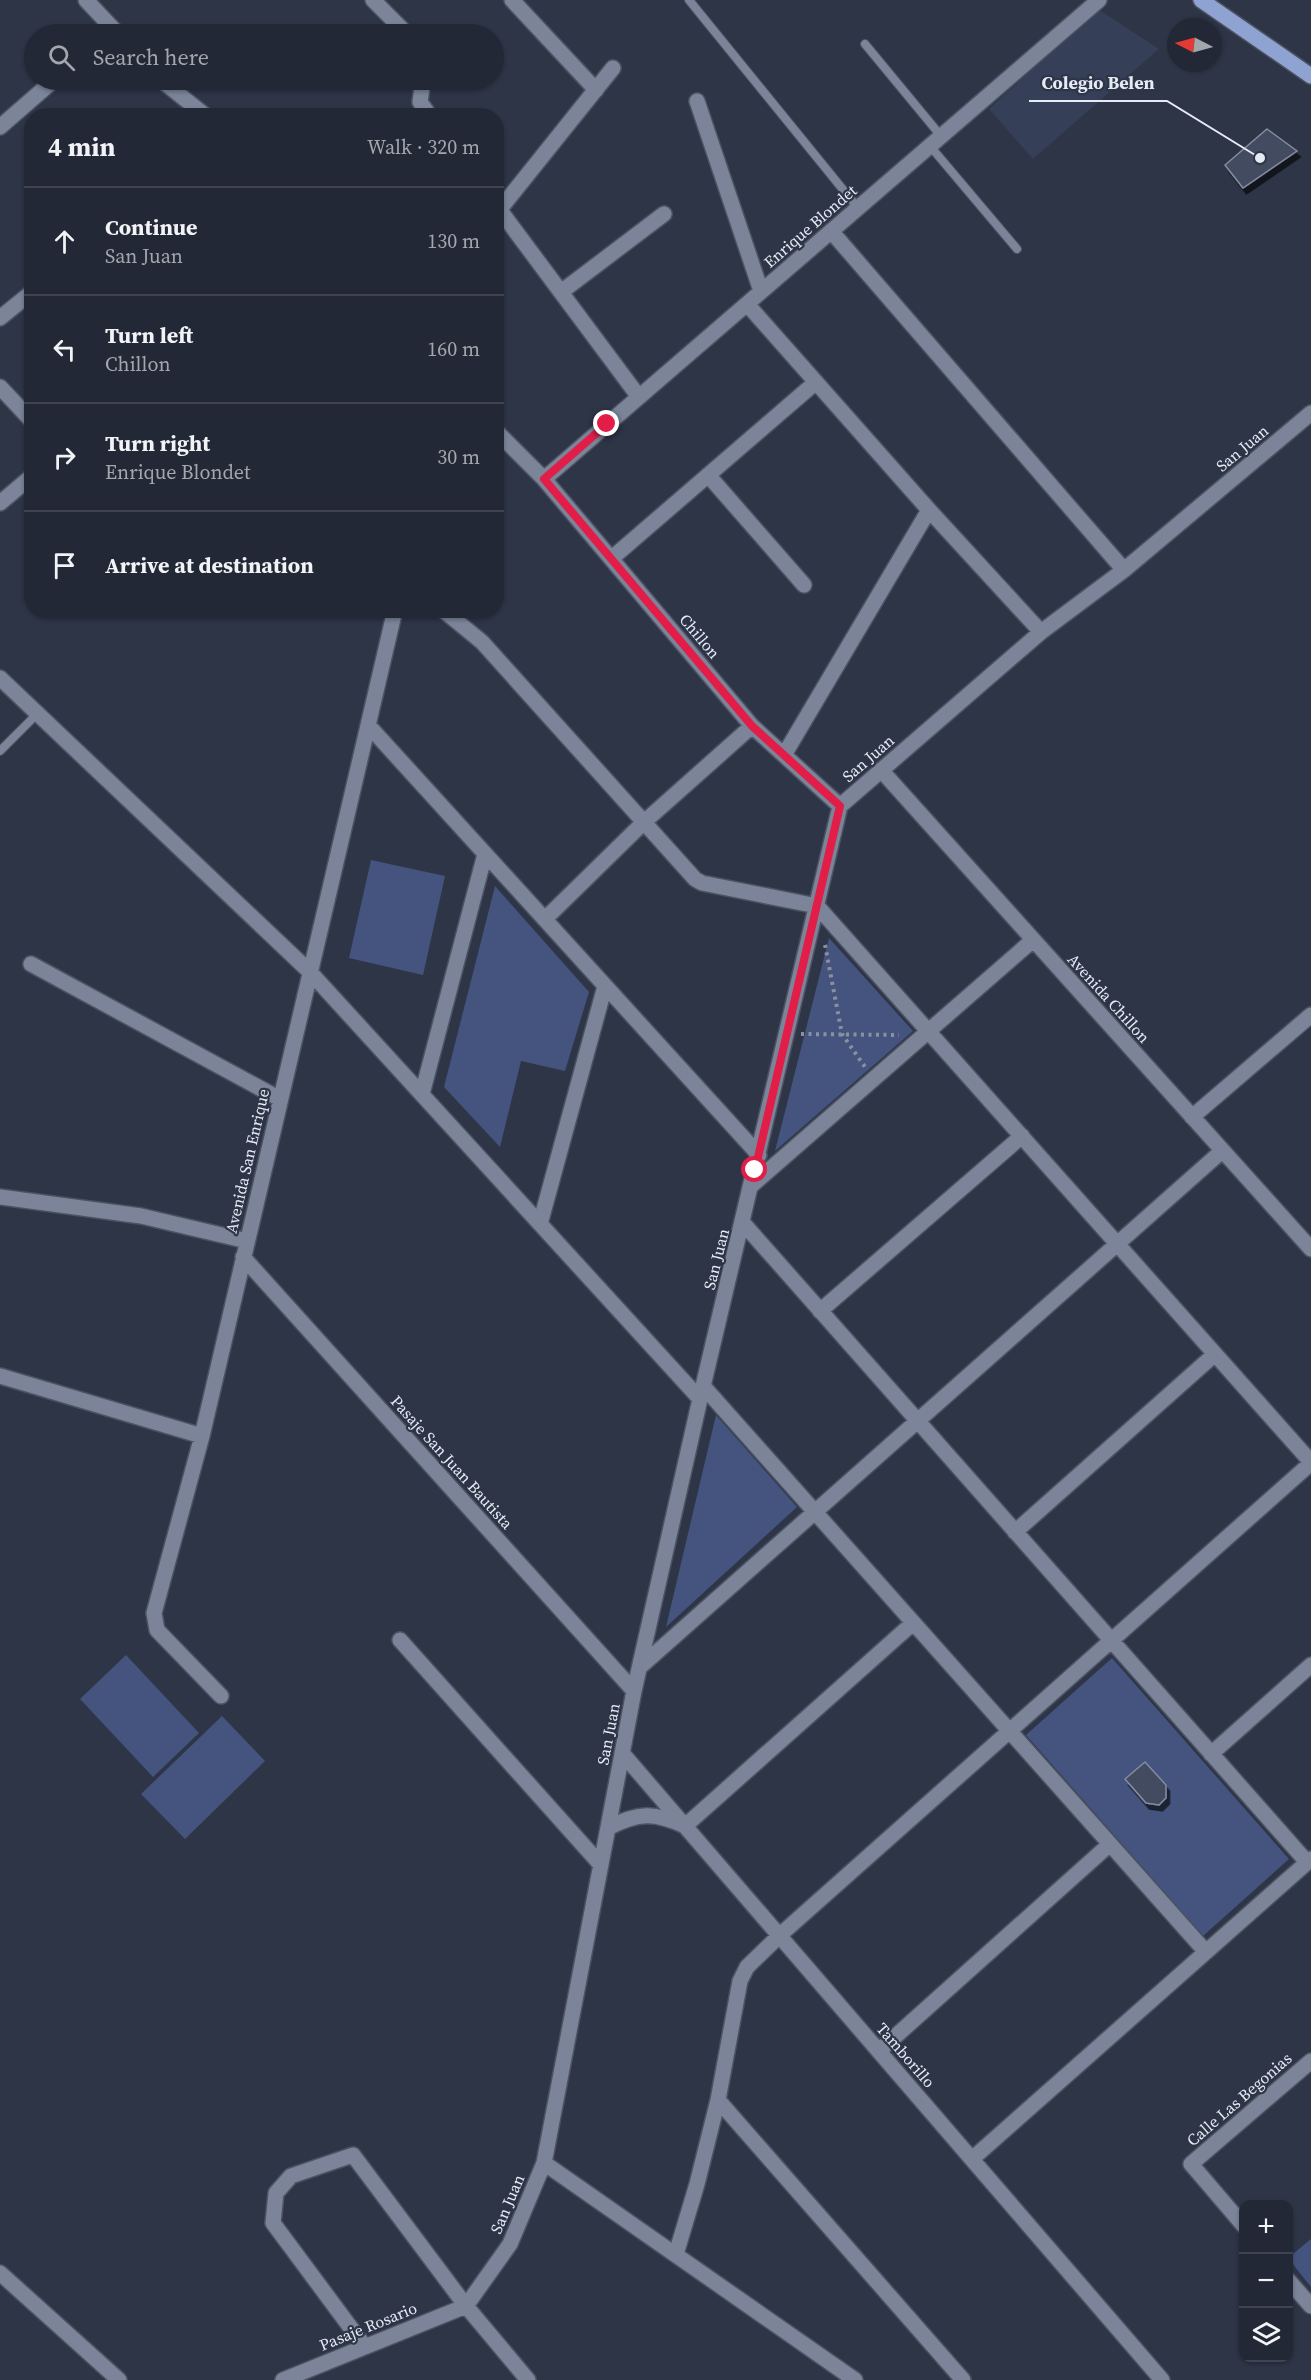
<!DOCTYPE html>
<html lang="en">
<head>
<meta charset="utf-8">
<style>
  body { margin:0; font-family:"Source Serif 4",serif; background:#2e3441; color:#f1f3f6 }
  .controls { position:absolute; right:18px; bottom:18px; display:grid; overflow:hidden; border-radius:12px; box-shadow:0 2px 4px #0004 }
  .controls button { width:54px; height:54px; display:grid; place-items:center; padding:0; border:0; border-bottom:2px solid #3f4450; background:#222835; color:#f1f3f6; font:30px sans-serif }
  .compass { position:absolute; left:1167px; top:18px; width:54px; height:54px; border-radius:50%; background:#222835; box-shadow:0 2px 4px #0004; rotate:276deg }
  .stop { position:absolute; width:18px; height:18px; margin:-14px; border:4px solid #e11d48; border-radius:50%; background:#fff }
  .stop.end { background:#e11d48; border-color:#fff; box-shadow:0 2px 6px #0008 }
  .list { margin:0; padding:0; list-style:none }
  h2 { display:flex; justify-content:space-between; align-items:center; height:78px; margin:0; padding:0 24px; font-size:26px }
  h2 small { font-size:20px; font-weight:400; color:#a2a6ad }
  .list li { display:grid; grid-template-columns:39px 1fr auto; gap:18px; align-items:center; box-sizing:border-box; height:108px; padding:0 24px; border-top:2px solid #3f4450 }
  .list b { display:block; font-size:22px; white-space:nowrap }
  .list p { margin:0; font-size:20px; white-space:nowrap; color:#a2a6ad }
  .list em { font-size:20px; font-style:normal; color:#a2a6ad }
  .icon { flex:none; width:33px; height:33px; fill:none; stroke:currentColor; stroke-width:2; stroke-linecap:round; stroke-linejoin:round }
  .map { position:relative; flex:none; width:1311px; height:2380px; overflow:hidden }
  .search { position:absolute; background:#222835; box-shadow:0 2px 4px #0004; left:24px; top:24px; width:480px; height:66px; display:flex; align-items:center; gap:15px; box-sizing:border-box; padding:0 21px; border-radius:33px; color:#a2a6ad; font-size:22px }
  .panel { position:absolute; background:#222835; box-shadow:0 2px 4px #0004; left:24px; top:108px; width:480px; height:510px; border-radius:24px }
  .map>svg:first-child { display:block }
</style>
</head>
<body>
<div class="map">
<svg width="1311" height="2380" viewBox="0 0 1311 2380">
  <defs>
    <filter id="shadow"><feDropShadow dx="3.5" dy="6" stdDeviation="0" flood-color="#0009"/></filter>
  </defs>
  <rect width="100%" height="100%" fill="#2e3547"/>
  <path fill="#353f57" d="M1098 9 1159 49 1033 159 989 109Z"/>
  <path fill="#44547e" d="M371 860 445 876 423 975 349 958Z
    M495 886 589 992 565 1071 521 1061 500 1147 444 1087Z
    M829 938 913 1031 775 1151Z
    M716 1415 797 1507 666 1627Z
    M126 1655 199 1733 153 1777 80 1699Z
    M1112 1658 1289 1859 1203 1936 1026 1735Z
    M222 1716 265 1761 185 1839 141 1794Z
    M1311 2239V2287L1288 2258Z"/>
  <path fill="#434b5e" stroke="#838ca1" stroke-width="1.5" filter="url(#shadow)" d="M1267 129 1297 151 1243 188 1225 165Z
    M1145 1762 1166 1785V1798L1159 1805 1146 1803 1125 1779Z"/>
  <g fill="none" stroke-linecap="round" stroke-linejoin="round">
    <g stroke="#4c5261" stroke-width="10">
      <path id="lane" d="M689 0 858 208
        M865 44 941 136
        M930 146 1017 249
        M0 751 38 713"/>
    </g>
    <g stroke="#4c5261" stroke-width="18">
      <path id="street" d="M86 0 118 34
        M373 0 407 34
        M512 0 596 90
        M161 80 206 116
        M423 80 420 102 430 116
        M697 101 761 291
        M0 127 54 80
        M496 205 639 397
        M500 209 613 68
        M831 231 1124 570
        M561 292 664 214
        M747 304 929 510 1041 632
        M0 318 32 292
        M0 387 32 421
        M496 431 544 479 752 726 840 806
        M708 475 804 585
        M544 479 1099 0
        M0 503 32 476
        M612 558 816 382
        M443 610 482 642 695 879 702 883 817 906 1311 1462
        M0 678 310 972 700 1399
        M368 725 759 1155
        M784 755 929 510
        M881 770 1311 1249
        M545 919 643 823 752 726
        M31 964 280 1099
        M422 1094 485 854
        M1192 1117 1311 1015
        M752 1185 1033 940
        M0 1197 141 1216 247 1241
        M743 1223 1307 1862
        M540 1224 605 986
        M243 1257 634 1691
        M820 1311 1022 1136
        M0 1376 202 1436
        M703 1386 1206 1952
        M1015 1532 1215 1354
        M400 1640 601 1865
        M640 1667 1222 1151
        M221 1696 157 1630 154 1613 202 1436 395 610
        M622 1753 1162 2380
        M1211 1754 1311 1665
        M608 1828C638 1812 655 1812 685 1826L913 1623
        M879 2051 1110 1844
        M718 2100 963 2380
        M972 2159 1311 1859
        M544 2163 855 2380
        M1244 2226 1191 2164 1311 2061
        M676 2254 697 2184 718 2100 740 1981 747 1967 780 1935 1311 1463
        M0 2273 119 2380
        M1288 2280 1311 2306
        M466 2306 510 2244 544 2163 634 1691 700 1399 840 806 1041 632 1124 570 1311 413
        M365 2347 273 2223 276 2193 291 2176 353 2155 466 2306 528 2380
        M283 2380 466 2306"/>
    </g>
    <g stroke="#4c5261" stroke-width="18">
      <path id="primary" d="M1201 0 1311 76"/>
    </g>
    <path stroke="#8a909f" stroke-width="4" stroke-dasharray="3 4.5" stroke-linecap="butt" d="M825 945 842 1034 865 1067
      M801 1034 899 1035"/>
    <use href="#lane" stroke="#7b8499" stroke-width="8"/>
    <use href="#street" stroke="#7b8499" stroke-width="15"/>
    <use href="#primary" stroke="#8fa3d2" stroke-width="15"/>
  </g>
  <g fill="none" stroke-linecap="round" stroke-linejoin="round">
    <path stroke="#e11d48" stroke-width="8" d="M607 424 544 479 752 726 840 806 755 1170"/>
  </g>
  <g text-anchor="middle" stroke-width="4.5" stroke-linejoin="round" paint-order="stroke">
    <g font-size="16" fill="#e5eaf5" stroke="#2e3547">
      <text transform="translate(810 226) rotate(-41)" y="6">Enrique Blondet</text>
      <text transform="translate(1242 448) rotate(-40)" y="6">San Juan</text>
      <text transform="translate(700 636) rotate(50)" y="6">Chillon</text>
      <text transform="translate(868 758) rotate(-41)" y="6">San Juan</text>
      <text transform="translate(1109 998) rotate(48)" y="6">Avenida Chillon</text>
      <text transform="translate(247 1161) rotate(-77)" y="6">Avenida San Enrique</text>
      <text transform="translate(716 1259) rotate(-76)" y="6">San Juan</text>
      <text transform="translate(452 1462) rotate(48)" y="6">Pasaje San Juan Bautista</text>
      <text transform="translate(608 1734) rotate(-79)" y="6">San Juan</text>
      <text transform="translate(906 2055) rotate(49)" y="6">Tamborillo</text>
      <text transform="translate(1239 2099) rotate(-41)" y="6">Calle Las Begonias</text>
      <text transform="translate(507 2204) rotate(-67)" y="6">San Juan</text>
      <text transform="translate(368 2326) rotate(-22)" y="6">Pasaje Rosario</text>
    </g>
  </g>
  <path fill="none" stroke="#e5eaf5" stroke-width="2" d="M1260 158L1167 101H1029"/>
  <circle fill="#e5eaf5" stroke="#2e3547" stroke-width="2" cx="1260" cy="158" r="6"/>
  <g font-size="18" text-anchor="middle" font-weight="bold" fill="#e5eaf5" stroke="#2e3547" stroke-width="4.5" stroke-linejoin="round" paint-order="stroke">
    <text x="1098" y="89">Colegio Belen</text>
  </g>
</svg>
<div class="controls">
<button>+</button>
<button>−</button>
<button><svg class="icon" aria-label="layers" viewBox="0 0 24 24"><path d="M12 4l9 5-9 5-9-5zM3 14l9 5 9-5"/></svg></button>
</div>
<svg class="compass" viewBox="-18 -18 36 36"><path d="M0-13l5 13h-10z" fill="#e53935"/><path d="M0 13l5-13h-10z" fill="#a2a6ad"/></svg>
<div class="stop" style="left:755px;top:1170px"></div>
<div class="stop end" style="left:607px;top:424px"></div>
<div class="search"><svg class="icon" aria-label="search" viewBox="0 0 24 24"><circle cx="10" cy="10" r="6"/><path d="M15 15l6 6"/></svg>Search here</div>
<section class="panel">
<h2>4 min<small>Walk · 320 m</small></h2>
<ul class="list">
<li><svg class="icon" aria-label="ahead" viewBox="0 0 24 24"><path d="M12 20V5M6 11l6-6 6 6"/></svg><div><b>Continue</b><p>San Juan</p></div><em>130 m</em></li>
<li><svg class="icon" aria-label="left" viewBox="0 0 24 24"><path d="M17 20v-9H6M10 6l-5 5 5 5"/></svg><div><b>Turn left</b><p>Chillon</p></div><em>160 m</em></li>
<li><svg class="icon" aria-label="right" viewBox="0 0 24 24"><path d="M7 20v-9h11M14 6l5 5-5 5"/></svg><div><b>Turn right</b><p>Enrique Blondet</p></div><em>30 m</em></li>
<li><svg class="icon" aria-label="arrive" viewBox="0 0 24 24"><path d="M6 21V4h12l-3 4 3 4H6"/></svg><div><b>Arrive at destination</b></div></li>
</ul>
</section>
</div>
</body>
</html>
